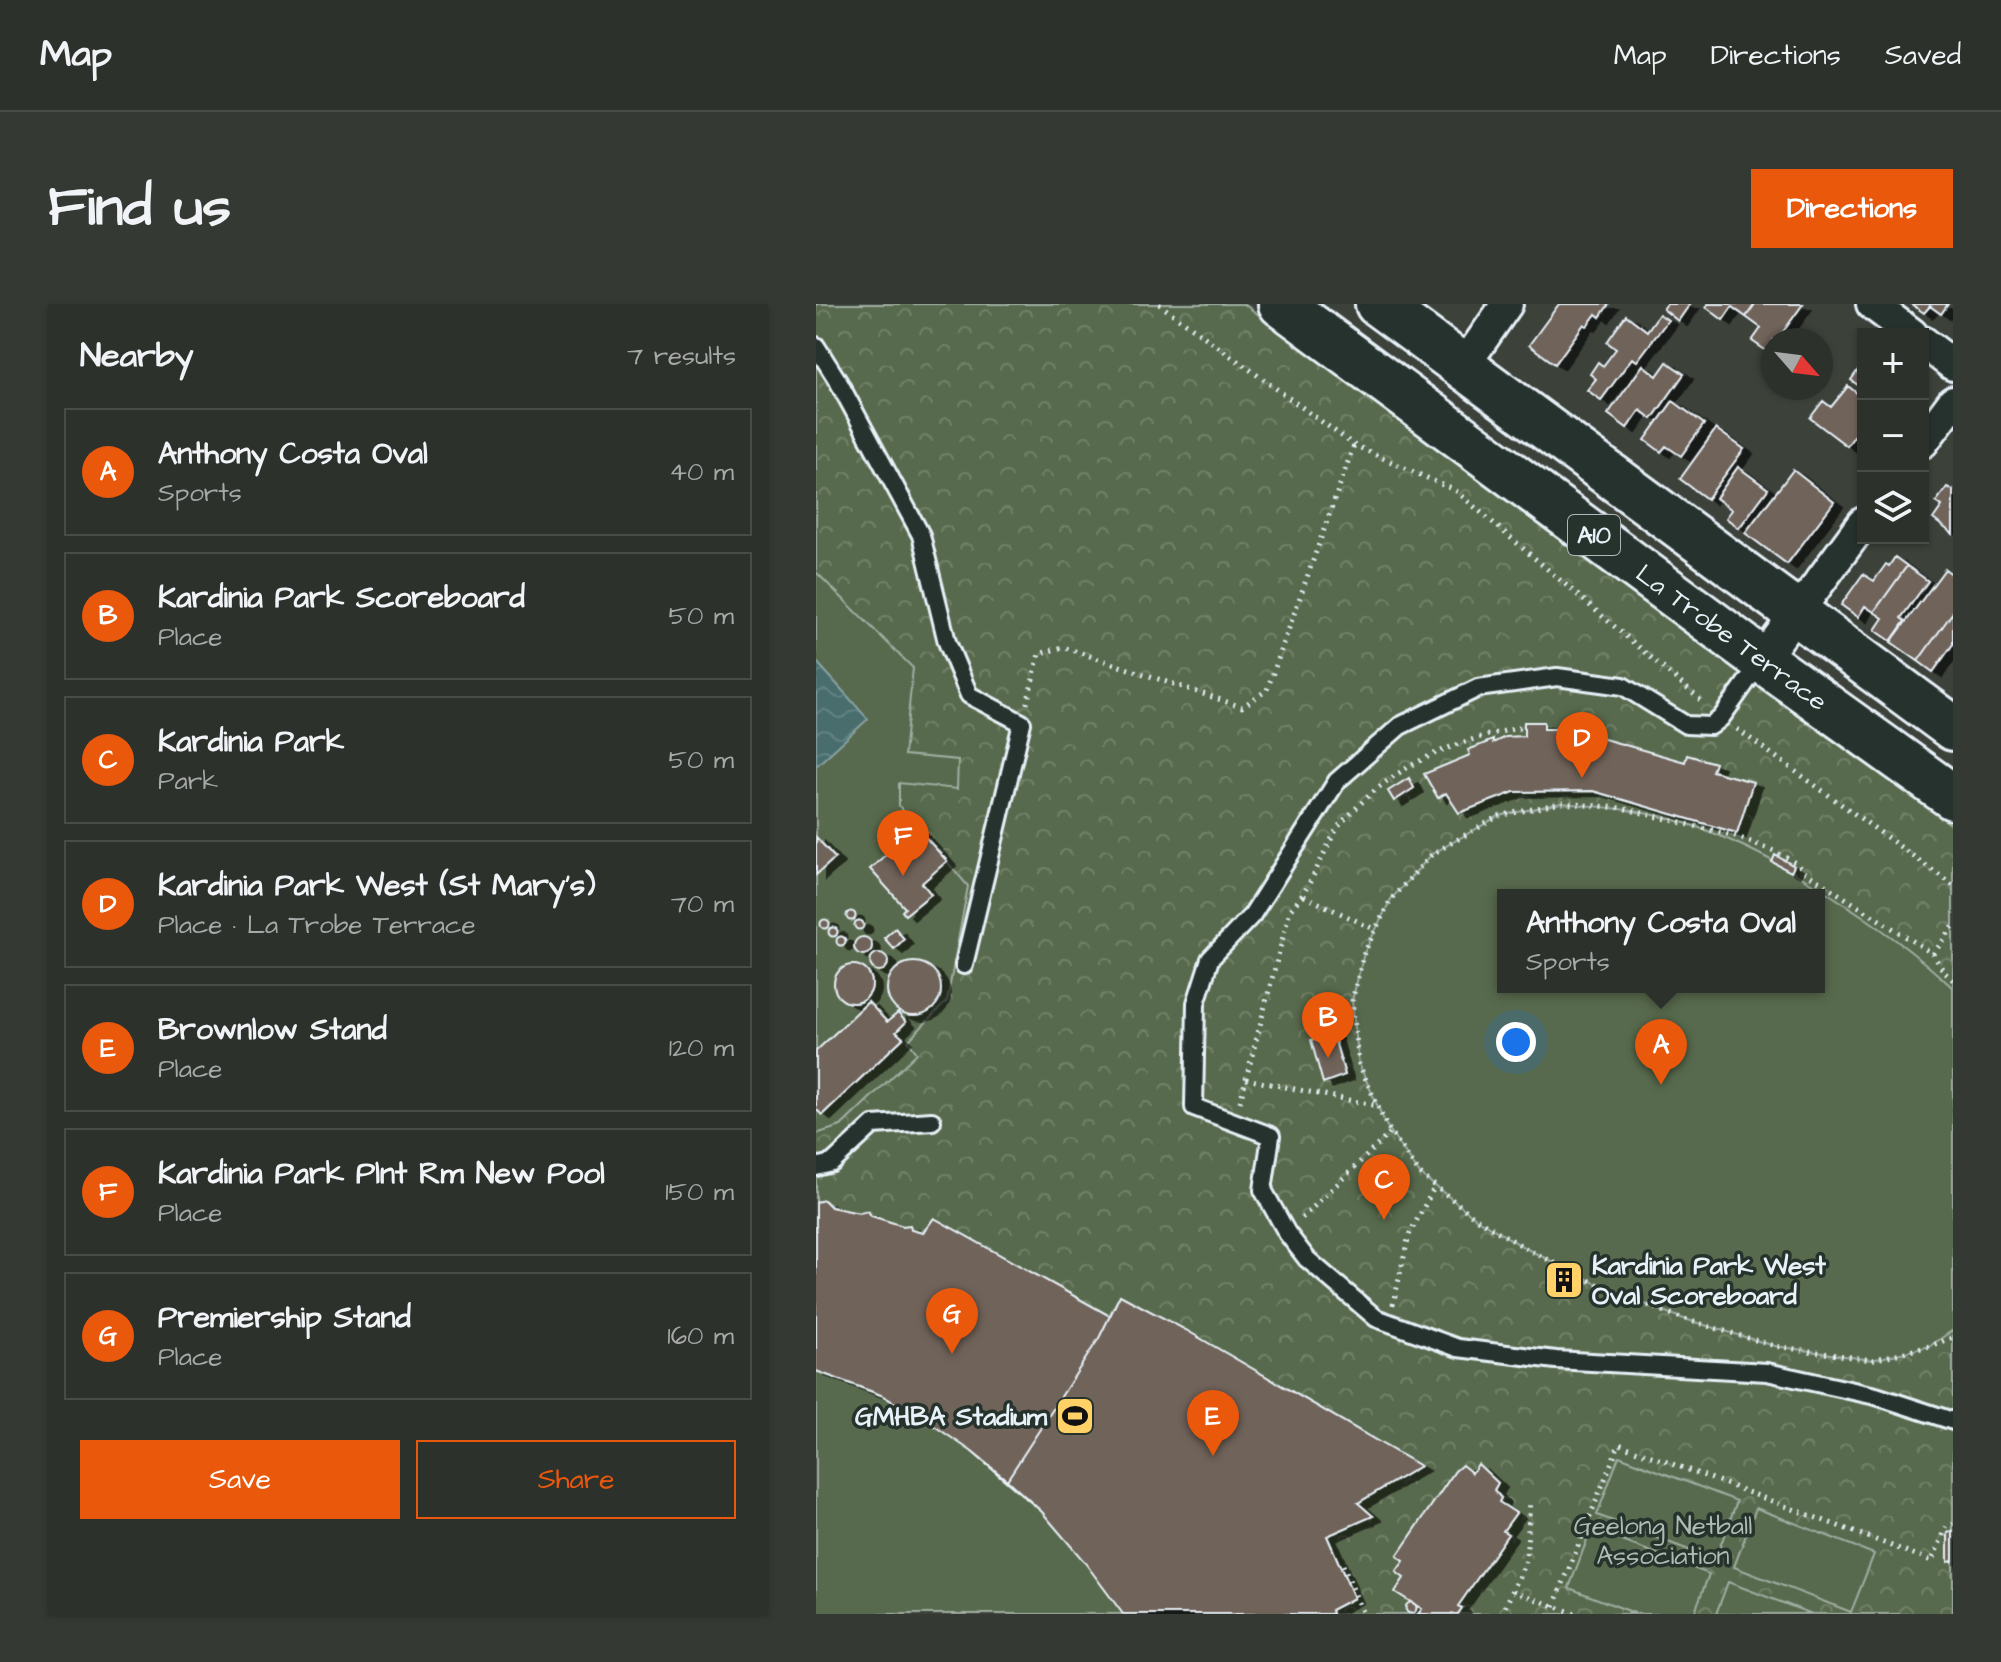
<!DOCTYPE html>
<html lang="en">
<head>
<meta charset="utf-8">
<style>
  body { margin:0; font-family:"Architects Daughter",sans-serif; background:#353934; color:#f1f3f6 }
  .controls { position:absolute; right:24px; top:24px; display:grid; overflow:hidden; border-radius:0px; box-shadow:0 2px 6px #0004 }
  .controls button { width:72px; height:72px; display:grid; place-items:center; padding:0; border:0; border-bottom:2px solid #484c48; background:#2d312c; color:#f1f3f6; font:40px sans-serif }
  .compass { position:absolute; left:945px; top:24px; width:72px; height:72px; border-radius:50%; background:#2d312c; box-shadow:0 2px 6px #0004; rotate:118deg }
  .you { position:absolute; left:700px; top:738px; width:28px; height:28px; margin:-20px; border:6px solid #fff; border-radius:50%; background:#1a73e8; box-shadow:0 0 0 12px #1a73e833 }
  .badge { display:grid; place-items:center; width:52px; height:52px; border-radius:50%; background:#ea580c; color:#fff; font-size:26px; font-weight:700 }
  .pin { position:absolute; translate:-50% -66px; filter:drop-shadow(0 2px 4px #0008) }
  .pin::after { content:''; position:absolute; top:42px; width:28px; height:24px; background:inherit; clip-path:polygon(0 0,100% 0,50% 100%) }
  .popup { position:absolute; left:681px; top:585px; width:328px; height:104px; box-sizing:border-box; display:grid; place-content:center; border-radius:0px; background:#2d312c; filter:drop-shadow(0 2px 6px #0005); font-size:26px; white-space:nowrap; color:#a7a9a9 }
  .popup b { font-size:30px; color:#f1f3f6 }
  .popup::after { content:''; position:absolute; left:50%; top:100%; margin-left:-16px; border:16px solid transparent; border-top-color:#2d312c }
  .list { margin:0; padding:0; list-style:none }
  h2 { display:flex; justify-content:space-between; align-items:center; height:104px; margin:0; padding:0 32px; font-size:34px }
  h2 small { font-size:26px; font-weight:400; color:#a7a9a9 }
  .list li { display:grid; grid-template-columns:52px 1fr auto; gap:24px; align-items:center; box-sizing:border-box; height:128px; margin:0 16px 16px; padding:0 16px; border:2px solid #484c48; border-radius:0px }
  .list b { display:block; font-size:30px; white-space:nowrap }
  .list p { margin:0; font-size:26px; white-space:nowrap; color:#a7a9a9 }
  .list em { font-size:26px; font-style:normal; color:#a7a9a9 }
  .actions { display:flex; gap:16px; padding:24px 32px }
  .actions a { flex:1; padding:18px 0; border:2px solid #ea580c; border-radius:0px; text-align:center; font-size:28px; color:#ea580c }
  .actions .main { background:#ea580c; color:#fff }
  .icon { flex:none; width:44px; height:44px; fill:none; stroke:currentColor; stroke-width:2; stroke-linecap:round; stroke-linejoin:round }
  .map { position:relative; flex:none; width:1137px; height:1310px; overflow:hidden; border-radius:0px }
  header { display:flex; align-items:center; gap:48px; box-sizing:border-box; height:112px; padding:0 40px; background:#2d312c; border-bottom:2px solid #484c48 }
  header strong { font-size:38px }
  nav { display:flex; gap:44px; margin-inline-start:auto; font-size:28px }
  .intro { display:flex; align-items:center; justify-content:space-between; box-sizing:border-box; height:192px; padding:0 48px }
  h1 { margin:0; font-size:56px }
  .button { padding:20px 36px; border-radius:0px; background:#ea580c; color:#fff; font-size:28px; font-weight:700 }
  main { display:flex; gap:48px; padding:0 48px }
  aside { flex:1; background:#2d312c; border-radius:0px; box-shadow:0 2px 6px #0004 }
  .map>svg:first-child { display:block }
</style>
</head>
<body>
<header>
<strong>Map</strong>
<nav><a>Map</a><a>Directions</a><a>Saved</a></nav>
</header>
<div class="intro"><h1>Find us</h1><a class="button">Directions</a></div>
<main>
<aside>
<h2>Nearby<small>7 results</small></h2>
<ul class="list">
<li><span class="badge">A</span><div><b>Anthony Costa Oval</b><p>Sports</p></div><em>40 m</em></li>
<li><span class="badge">B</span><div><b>Kardinia Park Scoreboard</b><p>Place</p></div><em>50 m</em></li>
<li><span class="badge">C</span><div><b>Kardinia Park</b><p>Park</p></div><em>50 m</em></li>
<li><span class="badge">D</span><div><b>Kardinia Park West (St Mary's)</b><p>Place · La Trobe Terrace</p></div><em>70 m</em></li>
<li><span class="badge">E</span><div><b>Brownlow Stand</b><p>Place</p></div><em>120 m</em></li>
<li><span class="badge">F</span><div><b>Kardinia Park Plnt Rm New Pool</b><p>Place</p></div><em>150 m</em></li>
<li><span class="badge">G</span><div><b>Premiership Stand</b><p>Place</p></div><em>160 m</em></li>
</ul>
<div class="actions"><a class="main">Save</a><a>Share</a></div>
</aside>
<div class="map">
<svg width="1137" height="1310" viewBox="0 0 1137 1310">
  <defs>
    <pattern id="park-crowns" width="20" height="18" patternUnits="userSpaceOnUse" patternTransform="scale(2)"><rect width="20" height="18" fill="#596b4e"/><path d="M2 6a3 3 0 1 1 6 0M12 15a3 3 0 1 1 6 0" fill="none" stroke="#718168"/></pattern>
    <pattern id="water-waves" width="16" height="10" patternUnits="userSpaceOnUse" patternTransform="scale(2)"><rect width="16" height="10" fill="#486d6d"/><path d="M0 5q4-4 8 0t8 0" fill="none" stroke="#628283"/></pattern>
    <filter id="shadow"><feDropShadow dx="9" dy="5" stdDeviation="0" flood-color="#0009"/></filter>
  </defs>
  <rect width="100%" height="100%" fill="#3c413a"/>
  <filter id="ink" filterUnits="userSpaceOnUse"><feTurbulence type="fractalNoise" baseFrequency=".0125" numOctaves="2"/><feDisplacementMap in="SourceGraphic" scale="16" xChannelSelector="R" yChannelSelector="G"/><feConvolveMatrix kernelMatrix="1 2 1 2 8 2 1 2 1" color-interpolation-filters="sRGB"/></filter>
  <g filter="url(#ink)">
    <path fill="url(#park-crowns)" stroke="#a0aea3" stroke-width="2" fill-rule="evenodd" d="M0 0H428L1137 522V1310H0ZM687 591H1003V683H687Z"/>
    <path fill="#596b4e" stroke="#a0aea3" stroke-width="2" fill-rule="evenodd" d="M0 268 97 364 88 451 142 456 141 485 83 479V502L152 582 131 697 92 737 101 749 25 822 0 830Z
      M745 499C787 503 831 506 872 520 960 549 1069 621 1137 684V1026L1114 1042 1056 1056 959 1042 865 1014 795 987 711 945 661 915 604 870 570 821 543 760 536 697 548 649 575 595 616 550 683 512ZM687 591H1003V683H687Z
      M8 896C19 906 38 911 52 907L55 912 87 922 94 921 95 926 106 929 118 914 293 1012 304 991 557 1212 511 1232 538 1294 515 1306 516 1310H0V898Z
      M803 1152 921 1197 899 1256 781 1211Z
      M940 1204 1058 1250 1035 1308 918 1263Z
      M775 1225 893 1270 878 1310H821L753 1284Z
      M912 1278 996 1310H900Z"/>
    <path fill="url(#water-waves)" stroke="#88a2a5" stroke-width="2" d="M0 357 52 415 0 462Z"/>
    <path fill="#6f635a" stroke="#e8f1f8" stroke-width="2" filter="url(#shadow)" d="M743 0H793L784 13 780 10 771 22 768 20 739 60 713 41Z
      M851 0H874L862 17 847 5Z
      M892 0H939L930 13 916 3 907 16 890 3Z
      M939 0H987L961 36H957V42L952 48 936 37 945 24 930 13Z
      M1095 0H1132L1125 10 1114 2 1108 9Z
      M843 10 852 16 821 57 816 54 785 96 771 86 780 75 774 70 782 58 787 62 800 45 791 38 810 11 831 27Z
      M851 58 868 70 836 115 824 106 811 124 792 110 827 61 841 72Z
      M1047 59V85L1035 76Z
      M1032 82 1047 94V133L1044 137 1038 132 1031 142 994 114 1007 97 1015 103Z
      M857 97 888 120 865 152 850 142 845 148 829 136Z
      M900 125 928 145 891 195 864 175Z
      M922 163 952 185 923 224 910 214 916 206 900 194Z
      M977 166 1018 198 971 260 929 229Z
      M1131 183 1137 186V230L1117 215 1126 202 1120 198Z
      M1079 253 1091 262 1058 308 1049 302 1042 313 1025 301 1047 270 1058 277 1070 260 1073 262Z
      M1091 262 1112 277 1085 314 1089 317 1075 337 1059 326 1067 314 1058 308Z
      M1129 265 1137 271V308L1102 357 1075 338Z
      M1137 308V340L1117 368 1102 357Z
      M708 418H728V425H753L869 458 871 451 899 459 896 467 937 478 921 529 777 487 698 488 643 509 630 489 622 494 608 470 654 451 652 446 677 436V439L689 433 708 432Z
      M593 474 598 484 578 497 572 487Z
      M100 523 131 557 106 579 115 590 89 611 86 607 89 604 54 565Z
      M0 533 19 554 0 571Z
      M959 551 978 562 975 568 956 558Z
      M30.5 612a4.5 4.5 0 1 1 9 0a4.5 4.5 0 1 1-9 0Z
      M4.5 620a4.5 4.5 0 1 1 9 0a4.5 4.5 0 1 1-9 0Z
      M38.5 621a4.5 4.5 0 1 1 9 0a4.5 4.5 0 1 1-9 0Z
      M12.5 628a4.5 4.5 0 1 1 9 0a4.5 4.5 0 1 1-9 0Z
      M79 624 88 635 78 645 68 634Z
      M20.5 637a4.5 4.5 0 1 1 9 0a4.5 4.5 0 1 1-9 0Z
      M38 642a9 9 0 1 1 18 0a9 9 0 1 1-18 0Z
      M54 658a9 9 0 1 1 18 0a9 9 0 1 1-18 0Z
      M71 685a27 27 0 1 1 54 0a27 27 0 1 1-54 0Z
      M18 680a19 19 0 1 1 38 0a19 19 0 1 1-38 0Z
      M52 698 71 718 82 709 90 718 80 728 87 734 6 811 0 805V747Z
      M517 730 529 771 507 779 495 736Z
      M8 896 15 903 43 909 52 907 55 912 87 922 94 921 95 926 107 929 118 914 294 1012 304 991 370 1026 604 1162 542 1199 557 1212 511 1232 538 1294 515 1306 516 1310H307L267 1256 226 1208 155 1147 111 1117 65 1091 0 1067V898Z
      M8 896 15 903 43 909 52 907 55 912 87 922 94 921 95 926 107 929 118 914 294 1012 283 1034 191 1176 155 1147 111 1117 65 1091 0 1067V898Z
      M743 968 759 976 754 985 738 977Z
      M304 991 370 1026 604 1162 542 1199 557 1212 511 1232 538 1294 515 1306 516 1310H307L267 1256 226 1208 191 1176 283 1034Z
      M662 1160 682 1179 678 1186 685 1194 683 1198 700 1209 687 1227 692 1230 642 1302 646 1304 642 1310H602L606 1305 579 1288 588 1274 580 1268 588 1257 581 1252 639 1167 646 1161 656 1169Z
      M1137 1227V1257L1132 1258V1229Z
      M589.5 1304a5.5 5.5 0 1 1 11 0a5.5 5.5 0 1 1-11 0Z"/>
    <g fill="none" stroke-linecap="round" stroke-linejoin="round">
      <g stroke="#e8f1f8" stroke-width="22">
        <path id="lane" d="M0 42 22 77 105 231 131 338 153 391 206 419 148 661
          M946 356 905 414 895 422 870 421 807 382 741 373 662 384 584 422 521 477 436 611 394 655 380 699 378 803 455 832 447 886 471 929 491 955 560 1014 642 1044 740 1056 951 1068 1060 1092 1137 1117
          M0 863 16 859 57 821 116 817"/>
      </g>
      <g stroke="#e8f1f8" stroke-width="36">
        <path id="street" d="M1056 0 1096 30
          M1107 38 1137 61
          M647 63 691 0
          M1107 138 1137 98
          M946 356 1047 219"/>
      </g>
      <g stroke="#e8f1f8" stroke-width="50">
        <path id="highway" d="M465 0 946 356 1137 493
          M562 0 1137 424"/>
      </g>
      <path stroke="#e8f1f8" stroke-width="5" stroke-dasharray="2 6" stroke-linecap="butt" d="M343 0 538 141 640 187 888 399
        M211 400 223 350 247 343 426 403 451 386 538 141
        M921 425 1137 581
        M488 592 560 626
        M1117 650 1137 623
        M1137 676 1128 668 1117 650 987 567 983 561 958 547 919 532 806 504 745 499 683 512 616 550 575 595 548 649 536 697 543 760 570 821 604 870 661 915 711 945 795 987 865 1014 959 1042 1056 1056 1114 1042 1137 1033
        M430 775 562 802
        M424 798 474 606C497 582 505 550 523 522 529 514 538 507 544 500 588 456 648 434 708 423
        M486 914 575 828
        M577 1001 593 931 619 882
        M527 1261 547 1310
        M697 1287 760 1310
        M738 1302 803 1140 1116 1257 1131 1222 1137 1220
        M686 1310 710 1257 714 1197"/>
      <use href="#lane" stroke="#26332d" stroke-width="16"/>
      <use href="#street" stroke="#26332d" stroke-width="30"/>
      <use href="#highway" stroke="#26332d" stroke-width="44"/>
    </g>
  </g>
  <defs>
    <g id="building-square" transform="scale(2)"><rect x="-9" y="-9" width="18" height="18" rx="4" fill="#ffd166" stroke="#26332d"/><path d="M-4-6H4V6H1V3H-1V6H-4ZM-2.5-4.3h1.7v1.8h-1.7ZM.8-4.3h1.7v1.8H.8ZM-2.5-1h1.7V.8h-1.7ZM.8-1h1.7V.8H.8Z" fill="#111"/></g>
    <g id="stadium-square" transform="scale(2)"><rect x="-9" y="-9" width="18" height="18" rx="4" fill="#ffd166" stroke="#26332d"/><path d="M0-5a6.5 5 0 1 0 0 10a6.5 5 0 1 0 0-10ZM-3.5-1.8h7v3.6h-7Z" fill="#111"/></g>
  </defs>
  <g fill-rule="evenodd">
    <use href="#building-square" x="748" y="976"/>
    <use href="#stadium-square" x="259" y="1112"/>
  </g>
  <g text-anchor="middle" stroke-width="7" stroke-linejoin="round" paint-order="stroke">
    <rect fill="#26332d" stroke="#aeb8bb" stroke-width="2" x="752" y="211" width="52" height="40" rx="6"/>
    <g font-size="24" font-weight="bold" fill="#e8f1f8">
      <text x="778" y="239">A10</text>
    </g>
    <g font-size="26" fill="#e8f1f8" stroke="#26332d">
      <text transform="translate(916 333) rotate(36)" y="9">La Trobe Terrace</text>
    </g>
    <g font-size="26" font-weight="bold" fill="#e8f1f8" stroke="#26332d" text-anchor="start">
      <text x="776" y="970">Kardinia Park West<tspan x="776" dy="30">Oval Scoreboard</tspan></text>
      <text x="231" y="1121" text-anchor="end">GMHBA Stadium</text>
    </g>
    <g font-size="26" fill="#afbbb4" stroke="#26332d">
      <text x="847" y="1230">Geelong Netball<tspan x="847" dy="30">Association</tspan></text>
    </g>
  </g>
</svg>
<div class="controls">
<button>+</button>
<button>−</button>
<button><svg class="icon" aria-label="layers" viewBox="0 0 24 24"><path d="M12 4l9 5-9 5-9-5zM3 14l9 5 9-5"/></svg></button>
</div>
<svg class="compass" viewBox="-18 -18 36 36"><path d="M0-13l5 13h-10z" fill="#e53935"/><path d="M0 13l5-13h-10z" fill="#a7a9a9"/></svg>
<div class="you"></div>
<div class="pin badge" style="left:845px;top:781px">A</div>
<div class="popup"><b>Anthony Costa Oval</b>Sports</div>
<div class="pin badge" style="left:512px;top:754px">B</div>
<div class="pin badge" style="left:568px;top:916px">C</div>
<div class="pin badge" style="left:766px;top:474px">D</div>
<div class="pin badge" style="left:397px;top:1152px">E</div>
<div class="pin badge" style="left:87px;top:572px">F</div>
<div class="pin badge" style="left:136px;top:1050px">G</div>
</div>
</main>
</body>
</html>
